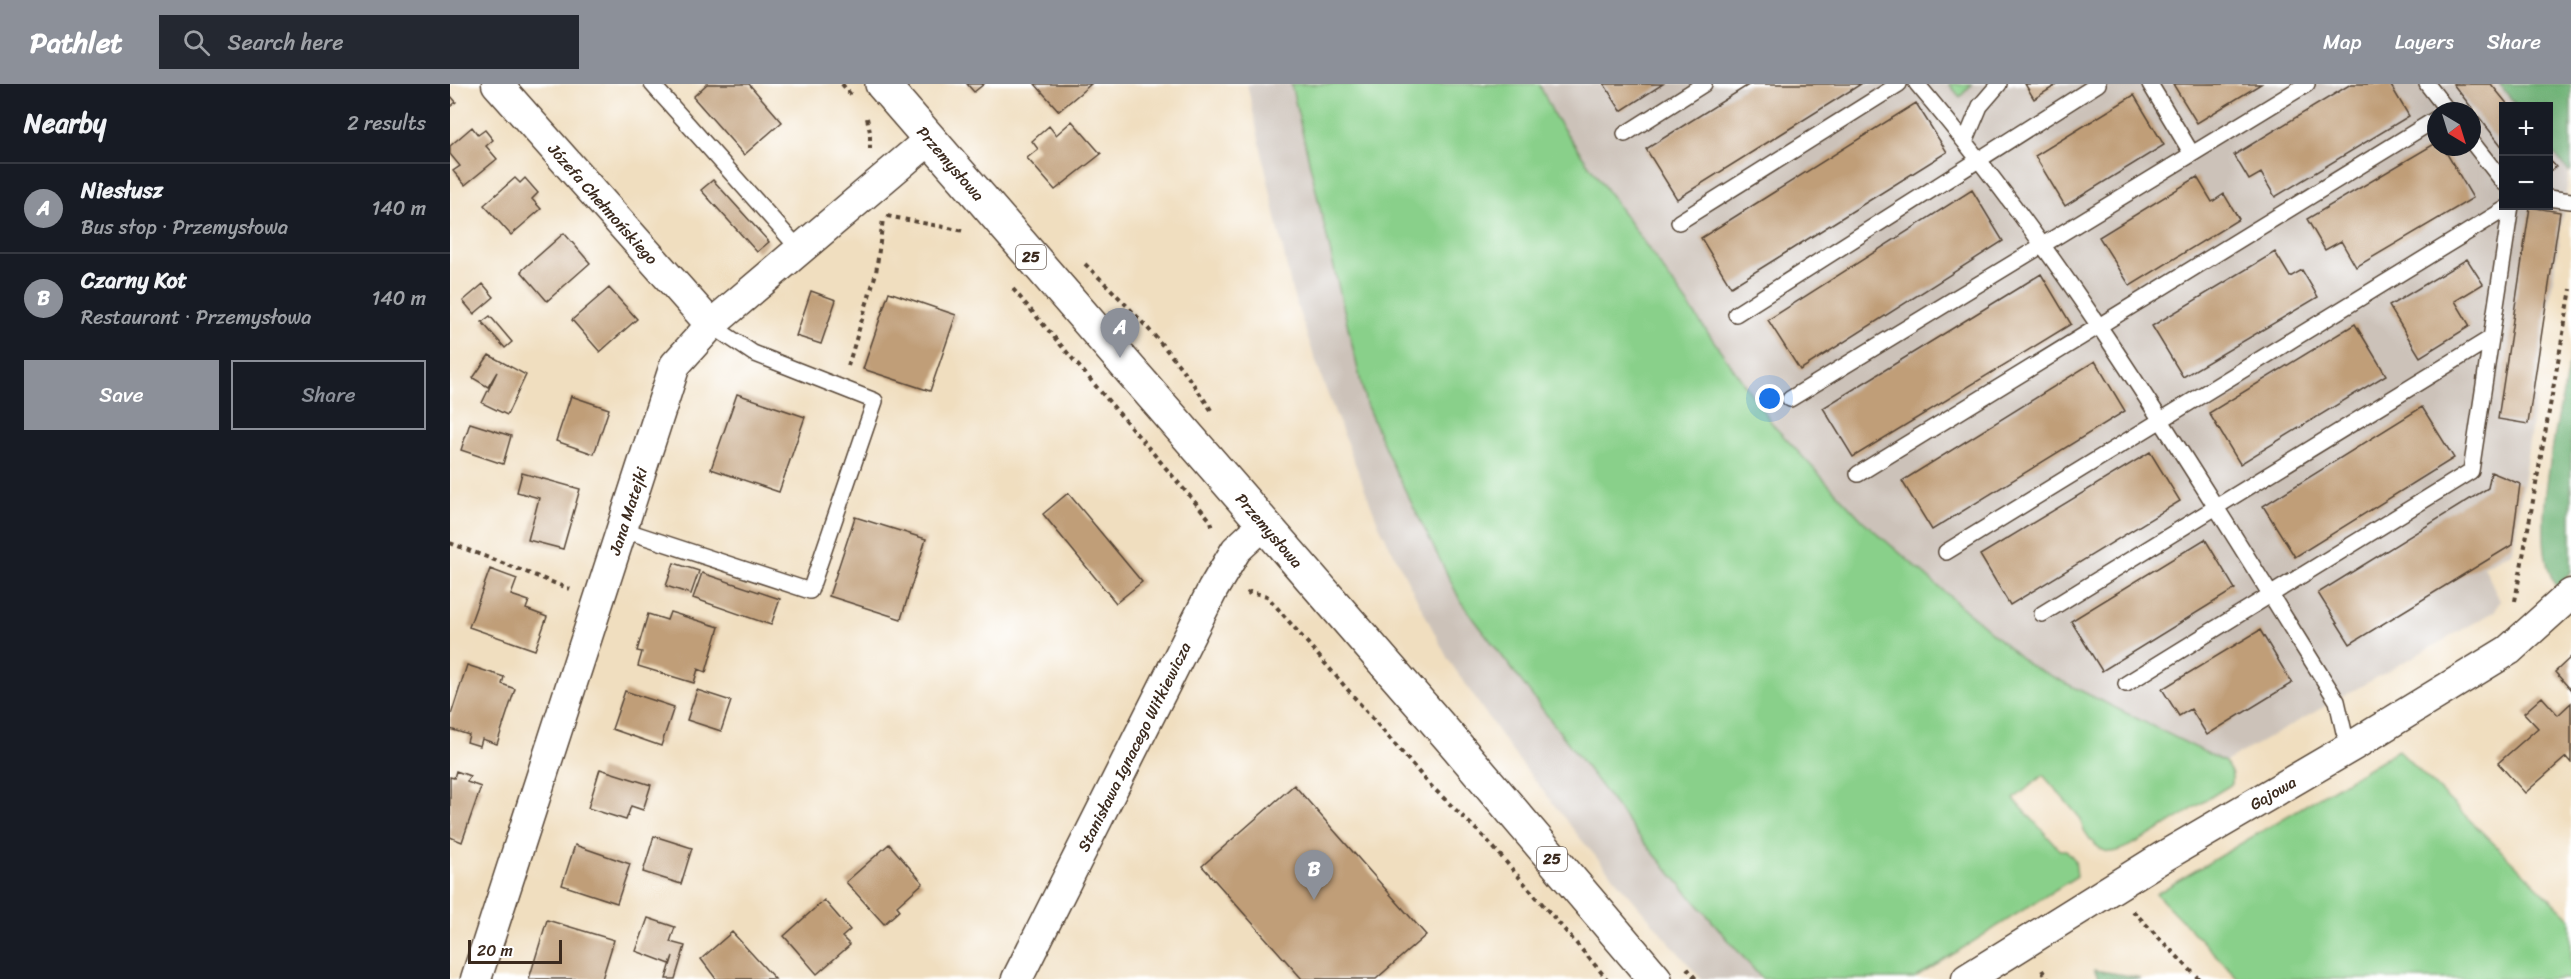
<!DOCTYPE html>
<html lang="en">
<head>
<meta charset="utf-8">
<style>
  body { margin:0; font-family:Sriracha,sans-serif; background:#242831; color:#f1f3f6 }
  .controls { position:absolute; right:18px; top:18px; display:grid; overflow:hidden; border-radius:0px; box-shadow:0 6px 24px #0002 }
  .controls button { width:54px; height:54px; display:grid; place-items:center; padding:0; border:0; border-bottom:2px solid #363941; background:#171b24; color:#f1f3f6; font:30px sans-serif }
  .compass { position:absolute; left:1977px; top:18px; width:54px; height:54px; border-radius:50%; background:#171b24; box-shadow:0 6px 24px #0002; rotate:142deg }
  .scale { position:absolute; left:18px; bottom:15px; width:94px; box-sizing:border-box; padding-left:6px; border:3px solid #3b2a1e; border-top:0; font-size:16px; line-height:21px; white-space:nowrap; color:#3b2a1e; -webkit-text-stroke:4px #fff; paint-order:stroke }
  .you { position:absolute; left:1320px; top:315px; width:21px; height:21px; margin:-15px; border:4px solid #fff; border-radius:50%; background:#1a73e8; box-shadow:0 0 0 9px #1a73e833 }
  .badge { display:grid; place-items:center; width:39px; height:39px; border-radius:50%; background:#8c9099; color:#fff; font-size:20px; font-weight:700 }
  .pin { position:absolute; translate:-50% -50px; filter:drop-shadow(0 2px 3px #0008) }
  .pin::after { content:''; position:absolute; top:32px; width:21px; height:18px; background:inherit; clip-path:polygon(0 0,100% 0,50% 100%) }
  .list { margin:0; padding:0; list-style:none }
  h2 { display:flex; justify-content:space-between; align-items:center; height:78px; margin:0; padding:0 24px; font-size:26px }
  h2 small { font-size:20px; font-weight:400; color:#9ea1a6 }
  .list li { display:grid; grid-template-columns:39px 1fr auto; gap:18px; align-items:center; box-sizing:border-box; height:90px; padding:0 24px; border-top:2px solid #363941 }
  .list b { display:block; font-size:22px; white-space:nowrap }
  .list p { margin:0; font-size:20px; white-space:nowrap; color:#9ea1a6 }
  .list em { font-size:20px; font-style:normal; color:#9ea1a6 }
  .actions { display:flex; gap:12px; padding:18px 24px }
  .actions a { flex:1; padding:14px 0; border:2px solid #8c9099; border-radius:0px; text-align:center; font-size:21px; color:#8c9099 }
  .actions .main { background:#8c9099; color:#fff }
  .icon { flex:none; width:33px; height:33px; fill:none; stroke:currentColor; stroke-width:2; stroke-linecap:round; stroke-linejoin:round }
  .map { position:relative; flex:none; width:2121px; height:895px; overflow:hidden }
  header { display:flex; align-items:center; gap:36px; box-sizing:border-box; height:84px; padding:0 30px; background:#8c9099; color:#fff }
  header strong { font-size:28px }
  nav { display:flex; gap:33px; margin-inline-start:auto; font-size:21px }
  .search { width:420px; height:54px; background:#242831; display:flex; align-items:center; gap:15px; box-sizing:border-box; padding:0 21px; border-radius:0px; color:#9ea1a6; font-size:22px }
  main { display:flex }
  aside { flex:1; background:#171b24 }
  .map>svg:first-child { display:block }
</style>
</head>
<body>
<header>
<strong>Pathlet</strong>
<div class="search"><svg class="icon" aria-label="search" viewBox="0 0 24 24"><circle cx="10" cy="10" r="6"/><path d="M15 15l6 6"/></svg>Search here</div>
<nav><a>Map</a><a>Layers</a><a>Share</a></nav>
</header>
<main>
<aside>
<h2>Nearby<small>2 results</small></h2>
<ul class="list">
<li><span class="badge">A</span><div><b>Niesłusz</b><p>Bus stop · Przemysłowa</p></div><em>140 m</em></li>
<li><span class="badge">B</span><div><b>Czarny Kot</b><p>Restaurant · Przemysłowa</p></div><em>140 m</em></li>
</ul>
<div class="actions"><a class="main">Save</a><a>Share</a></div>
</aside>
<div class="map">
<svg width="2121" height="895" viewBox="0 0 2121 895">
  <rect width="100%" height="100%" fill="#fff"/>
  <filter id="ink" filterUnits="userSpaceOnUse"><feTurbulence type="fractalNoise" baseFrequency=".0167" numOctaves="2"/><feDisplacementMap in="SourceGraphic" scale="12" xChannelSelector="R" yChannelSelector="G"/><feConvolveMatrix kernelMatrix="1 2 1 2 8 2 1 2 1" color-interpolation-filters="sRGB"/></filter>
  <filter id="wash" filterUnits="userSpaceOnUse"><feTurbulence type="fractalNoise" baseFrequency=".008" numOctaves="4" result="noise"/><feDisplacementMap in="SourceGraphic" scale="24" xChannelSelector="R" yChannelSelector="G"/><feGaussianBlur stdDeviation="1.35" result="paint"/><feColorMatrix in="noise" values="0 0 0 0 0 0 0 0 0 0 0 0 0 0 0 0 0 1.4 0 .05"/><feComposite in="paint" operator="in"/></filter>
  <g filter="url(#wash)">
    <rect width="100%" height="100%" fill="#f0debf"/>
    <path fill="#ccc2b9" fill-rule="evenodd" d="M797 0H841L887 194 1011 518 1187 750 1312 895H1251L1130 754 1060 665 998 575 929 441 873 298 842 207Z
      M1089 0H1499L1510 13 1522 0H2049L2067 22H2054V122H2098L2099 63 2119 88 2063 467 2034 482 2050 517 2044 528 1775 678 1579 581 1413 437 1324 342 1105 33ZM1986 27H2022V63H1986Z"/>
    <path fill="#89d08a" stroke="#627d54" stroke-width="1.5" d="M841 0H1089L1105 33 1324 342 1413 437 1579 581 1775 678 1782 690V700C1760 712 1679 770 1659 768 1651 767 1645 761 1640 755 1635 748 1631 743 1631 735L1593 691 1564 715 1610 766H1616L1625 776 1627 792 1464 895H1312L1187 750 1011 518 942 380 916 320Z
      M1499 0H1522L1510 13Z
      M1948 666 2121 835V895H1789L1706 810Z"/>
    <path fill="#6eb276" stroke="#546e4a" stroke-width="1.5" d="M2049 0H2121V87L2119 88 2099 63 2098 22H2067Z
      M2121 269V489L2107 502C2074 462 2112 320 2121 269Z
      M1644 886 1686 893 1690 895H1649Z"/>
    <g id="blocks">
      <path fill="#c09e78" d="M257 0H299L332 38 294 71 243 13Z
        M517 0H534L524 8Z
        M585 0H641L609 27Z
        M1154 0H1213L1171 27Z
        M1300 0H1411L1227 115 1196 65Z
        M1575 0H1608L1584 15Z
        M1723 0H1811L1747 39Z
        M1901 0H1940L1959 32 1825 113 1811 89 1799 96 1784 71Z
        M2003 0H2041L2059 22H2054V65Z
        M0 11 6 18 0 23Z
        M1684 11 1714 61 1615 122 1585 72Z
        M1466 19 1497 68 1281 203 1251 154Z
        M622 37 651 70 605 106 577 74 588 65 582 57 599 42 606 51Z
        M22 43 28 51 35 46 43 56 36 62 47 75 15 101 3 87 10 82 0 70V62Z
        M1986 59V63H1993L2023 114 1906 183 1891 157 1875 166 1857 135Z
        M2098 74 2106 83 2098 88Z
        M1747 93 1762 118 1774 110 1789 135 1680 202 1649 153Z
        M65 94 70 99 75 94 88 109 82 115 91 125 61 151 34 121Z
        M263 96 319 158 307 168 251 106Z
        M1522 106 1553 157 1350 286 1318 236Z
        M2080 123 2110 128 2078 340 2048 335Z
        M114 149 140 179 97 217 71 187Z
        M1825 168 1840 193 1852 186 1868 213 1733 293 1702 242Z
        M2017 175 2033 200 2005 217 2020 242 1970 273 1939 222Z
        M1591 190 1621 240 1403 373 1373 324Z
        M33 200 44 213 24 230 13 217Z
        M159 204 187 235 150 268 122 236Z
        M361 207 386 216 371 260 346 252Z
        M439 208 506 231 480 307 413 285Z
        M40 232 62 258 55 264 32 238Z
        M1905 240 1936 291 1790 380 1759 329Z
        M39 271 76 291 57 331 32 319 47 288 38 303 23 294Z
        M1645 277 1675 327 1482 446 1452 397Z
        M287 310 355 333 329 408 261 385Z
        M121 312 159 325 144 370 106 357Z
        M1972 323 2004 374 1845 473 1813 422Z
        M20 339 61 352 53 380 11 366Z
        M1700 368 1730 417 1560 521 1530 471Z
        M2041 388 2070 400 2062 461 1900 560 1868 509 2038 404Z
        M72 389 130 405 113 465 78 456 89 414 67 408Z
        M618 409 692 498 666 519 593 430Z
        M405 433 476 455 451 535 379 512Z
        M1755 455 1785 505 1652 587 1621 537Z
        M224 479 249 487 241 510 216 502Z
        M40 485 67 495 61 511 79 517 76 525 97 533 85 566 19 543Z
        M252 489 330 515 321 541 243 514Z
        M220 528 269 543 256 588 248 585 244 599 188 582 192 568 187 567 198 530 217 536Z
        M1810 546 1842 599 1757 651 1741 625 1729 632 1712 605Z
        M2121 573V606L2105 588Z
        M17 581 54 593 52 600 65 605 47 660 32 655 30 662 17 658 19 651 0 645V634Z
        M247 606 281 617 271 647 237 636Z
        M175 607 224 623 211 662 162 645Z
        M2092 613 2108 631 2121 619V679L2116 673 2075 709 2048 679 2088 644 2074 629Z
        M150 685 201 701 193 726 181 722 176 736 138 724Z
        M6 687 20 692 17 698 31 703 12 758 0 753V693L4 694Z
        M844 701 976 851 926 895H852L752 782Z
        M204 752 242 764 231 800 193 788Z
        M439 760 473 799 447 822 450 826 434 840 396 798Z
        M125 761 180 780 167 819 112 801Z
        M374 816 400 846 392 853 400 861 367 890 334 852Z
        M198 834 225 843 220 858 235 862 225 895H216L223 872 220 880 186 867Z
        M97 836 164 856 152 895H79Z
        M282 848 325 895H266L251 875Z"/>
    </g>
  </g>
  <g filter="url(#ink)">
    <use href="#blocks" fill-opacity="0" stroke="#564536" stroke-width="1.5"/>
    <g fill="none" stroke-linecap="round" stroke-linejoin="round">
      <g stroke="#564536" stroke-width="18">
        <path id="service" d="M202 0 350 166
          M1467 0C1629 190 1754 406 1887 617L1894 648 1904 661
          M1700 0 1742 70
          M1977 0 1998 27
          M1175 50 1254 0
          M1515 58 1530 22 1549 0
          M2022 58 2054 99
          M2098 114 2121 117
          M1229 138 1449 0
          M1286 230 1648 0
          M1340 315 1857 0
          M1408 390 1986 35
          M171 445 360 507 425 317 303 269 261 241
          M1496 468 2060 122
          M1592 530 2041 254
          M1676 600 2021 387 2061 122"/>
      </g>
      <g stroke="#564536" stroke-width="33">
        <g id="minor">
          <path id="s1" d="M47 0 261 241"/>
          <path id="s2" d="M26 895 225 281 261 241 479 56"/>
          <path id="s3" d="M567 895 763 505 786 466 813 441"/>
          <path id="s4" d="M1517 895 1711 774 1904 661 2059 566 2121 510"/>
        </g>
      </g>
      <g stroke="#564536" stroke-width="36">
        <g id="primary">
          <path id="s5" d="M432 0 1000 654 1205 895"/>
        </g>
      </g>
      <path stroke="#564536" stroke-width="4" stroke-dasharray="4.5 4.5" stroke-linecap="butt" d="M392 0 401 11
        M417 34 420 48V65
        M437 132 514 147
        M635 180C682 225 726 272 761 326
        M563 205 761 437 763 445
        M398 282 426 189 433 135
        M0 459 120 505
        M797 510 800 508 817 512 979 700 1037 756 1157 895
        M2065 517 2121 205
        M1683 827 1749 895
        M1237 884 1246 895
        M1592 886 1598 895"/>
      <use href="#service" stroke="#fff" stroke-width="15"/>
      <use href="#minor" stroke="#fff" stroke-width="30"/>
      <use href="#primary" stroke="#fff" stroke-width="33"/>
    </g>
  </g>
  <g text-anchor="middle" stroke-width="4.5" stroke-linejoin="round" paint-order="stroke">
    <g fill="#fff" stroke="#766a62" stroke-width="1.5">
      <rect x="566" y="161" width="30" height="24" rx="4.5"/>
      <rect x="1087" y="763" width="30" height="24" rx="4.5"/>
    </g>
    <g font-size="15" font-weight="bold" fill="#3b2a1e">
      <text x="581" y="178">25</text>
      <text x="1102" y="780">25</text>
    </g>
    <g font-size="16" fill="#3b2a1e" stroke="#fff">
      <text dy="6" stroke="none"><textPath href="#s5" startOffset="105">Przemysłowa</textPath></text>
      <text dy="6" stroke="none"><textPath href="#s1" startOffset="160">Józefa Chełmońskiego</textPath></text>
      <text dy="6" stroke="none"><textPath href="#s2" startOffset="492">Jana Matejki</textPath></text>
      <text dy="6" stroke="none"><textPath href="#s5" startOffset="591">Przemysłowa</textPath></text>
      <text dy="6" stroke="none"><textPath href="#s3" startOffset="260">Stanisława Ignacego Witkiewicza</textPath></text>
      <text dy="6" stroke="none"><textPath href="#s4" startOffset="358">Gajowa</textPath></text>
    </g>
  </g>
</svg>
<div class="controls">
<button>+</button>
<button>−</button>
</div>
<svg class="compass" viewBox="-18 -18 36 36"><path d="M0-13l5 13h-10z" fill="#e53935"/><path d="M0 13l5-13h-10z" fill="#9ea1a6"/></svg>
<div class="scale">20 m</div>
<div class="you"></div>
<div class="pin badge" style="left:670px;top:274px">A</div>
<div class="pin badge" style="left:864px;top:816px">B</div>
</div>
</main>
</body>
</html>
